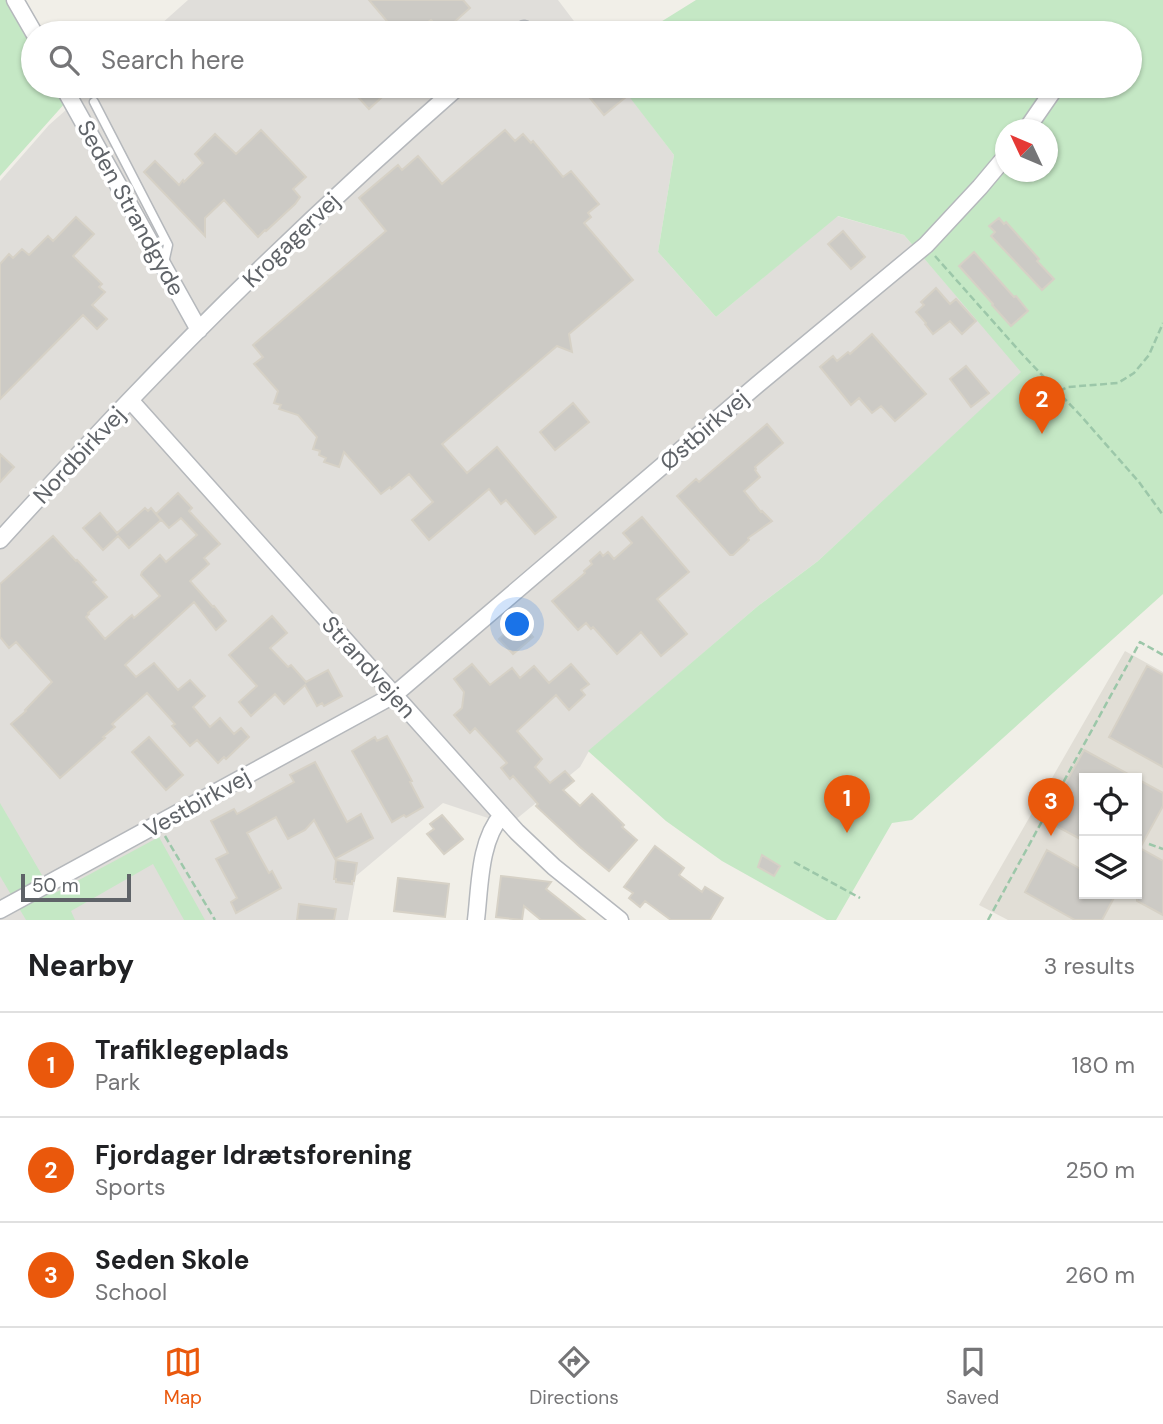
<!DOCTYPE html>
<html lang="en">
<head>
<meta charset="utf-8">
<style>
  body { margin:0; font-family:"DM Sans",sans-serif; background:#f6f6f6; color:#202124 }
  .controls { position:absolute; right:21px; bottom:21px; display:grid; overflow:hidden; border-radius:0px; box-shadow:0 2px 5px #0004 }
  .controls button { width:63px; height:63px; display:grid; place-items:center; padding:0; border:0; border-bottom:2px solid #e0e0e0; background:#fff; color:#202124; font:35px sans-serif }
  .compass { position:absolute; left:995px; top:119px; width:63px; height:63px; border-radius:50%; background:#fff; box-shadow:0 2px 5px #0004; rotate:314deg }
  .scale { position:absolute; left:21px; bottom:18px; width:110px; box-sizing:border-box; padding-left:7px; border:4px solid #5f6368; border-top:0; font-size:19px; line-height:24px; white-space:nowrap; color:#5f6368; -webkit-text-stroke:5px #fff; paint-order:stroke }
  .you { position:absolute; left:518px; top:625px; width:24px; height:24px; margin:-18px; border:5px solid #fff; border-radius:50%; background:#1a73e8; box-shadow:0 0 0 10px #1a73e833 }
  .badge { display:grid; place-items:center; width:46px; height:46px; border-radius:50%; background:#ea580c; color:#fff; font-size:23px; font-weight:700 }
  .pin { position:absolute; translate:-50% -58px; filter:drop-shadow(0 2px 4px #0008) }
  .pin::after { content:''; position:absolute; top:37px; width:24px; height:21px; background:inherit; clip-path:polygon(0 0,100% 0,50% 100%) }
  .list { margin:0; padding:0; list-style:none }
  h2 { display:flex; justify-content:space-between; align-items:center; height:91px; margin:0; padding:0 28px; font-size:30px }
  h2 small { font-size:23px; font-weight:400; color:#757577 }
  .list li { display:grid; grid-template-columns:46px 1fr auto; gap:21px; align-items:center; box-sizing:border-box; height:105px; padding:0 28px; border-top:2px solid #e0e0e0 }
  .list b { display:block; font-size:26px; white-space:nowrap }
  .list p { margin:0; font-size:23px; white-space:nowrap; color:#757577 }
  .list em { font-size:23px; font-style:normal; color:#757577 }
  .icon { flex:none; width:38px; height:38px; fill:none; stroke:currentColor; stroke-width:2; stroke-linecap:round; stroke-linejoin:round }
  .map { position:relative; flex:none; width:1163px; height:920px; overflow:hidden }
  .search { position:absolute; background:#fff; box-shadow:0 2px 5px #0004; left:21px; right:21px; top:21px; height:77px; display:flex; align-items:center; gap:18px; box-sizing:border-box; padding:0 24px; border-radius:38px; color:#757577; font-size:26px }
  .sheet { height:406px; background:#fff }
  nav { display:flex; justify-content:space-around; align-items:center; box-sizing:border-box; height:98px; border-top:2px solid #e0e0e0; background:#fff; font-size:19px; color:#757577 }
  nav a { display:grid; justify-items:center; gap:4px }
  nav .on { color:#ea580c }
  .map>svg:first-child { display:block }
</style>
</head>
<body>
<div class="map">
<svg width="1163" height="920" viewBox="0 0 1163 920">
  <rect width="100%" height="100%" fill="#f1efe8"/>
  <path fill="#e0deda" d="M188 0H558L583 33H151Z
    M93 86H622L674 155 658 252 716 317 837 216 904 235 1022 372 818 561 758 606 589 751 580 767 509 825 443 803 356 876 348 920H0V181L49 125Z"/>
  <path fill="#e1ded6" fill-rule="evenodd" d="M1125 651 1163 672V920H1008L979 905ZM1084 778H1137V894H1084Z"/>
  <path fill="#c5e8c5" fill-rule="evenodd" d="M0 0H8L33 45V86H57L66 102 0 176Z
    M696 0H1163V594L912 820 892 823 836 920H827L722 861 666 821 588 751 758 606 818 561 1021 372 904 235 838 216 716 317 658 252 674 155 621 86H1130V33H643ZM1006 130H1048V172H1006Z
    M0 803 53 894 159 837 205 920H184L153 864 71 911 75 920H26L0 876Z"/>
  <path fill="#cccac5" stroke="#d6d1c6" stroke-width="2" d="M369 0H463L470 8 442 33 431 20 417 31H411L408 33H397Z
    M348 86H394L369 109Z
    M580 86H616L626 97 604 115Z
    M261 130 306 177 293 189 300 197 295 204 266 231 265 230 258 237 224 200 205 218V236L144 172 155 161 179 185 183 180 184 182 203 163 195 154 215 134 236 154Z
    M505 130 515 141 523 134 531 143 533 141 563 177 571 171 599 204 588 213 591 217 584 223 633 280 569 334 572 352 557 346 442 444 467 473 497 447 556 517 535 534 506 500 501 504 489 489 429 540 412 520 433 502 409 474 391 489 390 487 381 494 344 452 339 467 324 462 326 458 319 455 320 451 313 449 317 437 298 415 279 409 281 405 274 403 278 391 254 364 263 357 253 345 386 231 359 198 398 165 402 170 418 156 442 184Z
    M76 217 94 234 73 256 102 284 99 287 105 292 92 305 107 319 97 329 83 315 0 399V264L9 254 13 258 22 249 29 255 48 236 53 241Z
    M999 218 1004 224 1006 222 1039 259 1037 261 1054 279 1042 290 991 236 995 232 989 226Z
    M843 231 865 257 851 269 828 244Z
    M974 252 1014 297 1016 296 1028 311 1011 326 992 305 993 304 959 266Z
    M936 288 950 304 956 299 976 321 962 334 950 321 933 334 925 324 926 323 916 312 924 305 921 302Z
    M872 334 926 394 895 421 881 406 872 413 859 398 851 405 820 367 833 356 837 361 848 352 850 354Z
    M966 366 989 393 971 407 950 379Z
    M573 403 589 422 555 450 540 432Z
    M767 424 783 443 755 467 756 469 755 470 760 477 744 491 761 512 762 511 772 521 748 538 749 540 733 555H730L677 496 696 479 699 482Z
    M0 454 14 467 0 482Z
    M178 493 192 508 189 511 220 544 204 558 209 564 190 581 213 607 214 606 226 621 216 630 194 602 125 665 136 677 154 663 178 690 190 680 205 696 193 707 210 727 220 718 234 734 241 728 249 737 226 759 224 757 218 763 197 740 190 746 172 726 175 724 147 693 112 724 115 727 103 737 105 738 60 778 11 724 26 711 25 710 52 682 16 642 9 648 0 637V584L53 536 76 561 77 560 96 580 93 582 107 597 88 613 89 614 86 617 105 639 132 615 134 618 160 596 141 575 142 572 160 555 166 562 197 535 181 518 169 528 156 514Z
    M145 508 148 511 151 508 161 520 129 548 118 536 103 550 83 528 100 513 117 533Z
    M642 517 689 572 657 599 687 634 661 656 641 632 617 654 593 627 591 629 586 623 578 630 552 601 585 573 584 571 592 564 590 561 600 552 603 556 608 552 614 559 632 543 623 533Z
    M272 616 287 633 270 648 288 667 291 665 306 682 328 670 342 696 324 706 322 703 317 706 305 685 284 704 275 694 251 716 239 702 257 686 229 655Z
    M519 621 533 637 513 654 499 639Z
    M472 664 490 685 512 668 520 678 534 666 549 683 571 664 589 684 581 690 585 695 569 710 556 695 517 731 542 759 535 767 550 783 565 771 574 781 563 790 580 806 592 794 624 825 622 827 637 840 609 871 580 847 536 806 538 804 513 776 510 779 501 768 507 763 475 728 470 733 454 715 462 708 464 692 454 679Z
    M1147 666 1163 675V767L1109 737Z
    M387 736 412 781 410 782 423 807 406 817 404 815 392 822 352 751 375 737 377 741Z
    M149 737 183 775 166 790 132 752Z
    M1084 750 1163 793V806L1140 848 1163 861V915L1137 901V778H1084V841L1045 820Z
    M315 762 347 822 361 814 373 838 335 859 314 820 305 830 288 839 276 817 247 833 269 873 272 871 281 888 236 913 231 902 237 898 216 859 228 853 211 821 234 809 237 814 294 782 290 775Z
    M442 815 463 839 444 854 427 834 434 829 430 824Z
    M655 846 684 868 679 875 702 892 705 887 723 898 710 920H671L645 901 640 907 629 898 633 893 624 887Z
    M1047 850 1084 871V894H1116L1102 920H1075L1025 892Z
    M762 855 780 866 774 876 758 867Z
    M336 860 357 863 354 881H352V884L336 882V879H334Z
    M501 876 551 882 546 889 585 920H541L524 906 522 920 496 917Z
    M398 878 449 884 445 917 394 911Z
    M299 904 336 909 334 920H297Z"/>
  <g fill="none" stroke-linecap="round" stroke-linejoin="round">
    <g stroke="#b5b8bc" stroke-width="11">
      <path id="lane" d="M94 102 168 245 164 263"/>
    </g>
    <g stroke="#b5b8bc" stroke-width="19">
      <path id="street" d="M15 0 34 33
        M519 33 524 29
        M63 86 199 330
        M1026 130 1053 91
        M130 400 517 832 554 867 620 920
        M0 540C43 493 86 446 130 400 235 290 345 186 459 86
        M0 910 394 695 757 385 926 245 980 187 1006 156
        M476 920C480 887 479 841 502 815"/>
    </g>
    <path stroke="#9cc7a9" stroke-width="2.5" stroke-dasharray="7 3.5" stroke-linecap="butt" d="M935 256 1022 354 1081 416 1139 482 1163 515
      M1059 391 1068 387 1118 383 1134 373 1149 355 1163 323
      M165 836 215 920
      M1149 844 1163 849
      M794 862 860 898
      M988 920 1140 642 1163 655"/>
    <use href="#lane" stroke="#fff" stroke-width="8"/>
    <use href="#street" stroke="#fff" stroke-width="16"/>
  </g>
  <g text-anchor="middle" stroke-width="7" stroke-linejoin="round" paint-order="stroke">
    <g font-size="23" fill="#5f6368" stroke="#fff">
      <text transform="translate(131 208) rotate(61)" y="8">Seden Strandgyde</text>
      <text transform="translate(291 240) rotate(-44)" y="8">Krogagervej</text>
      <text transform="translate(704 430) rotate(-41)" y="8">Østbirkvej</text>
      <text transform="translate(79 455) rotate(-47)" y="8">Nordbirkvej</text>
      <text transform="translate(369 667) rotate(48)" y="8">Strandvejen</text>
      <text transform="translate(197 803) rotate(-29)" y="8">Vestbirkvej</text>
    </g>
  </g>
</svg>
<div class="controls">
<button><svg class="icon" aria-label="locate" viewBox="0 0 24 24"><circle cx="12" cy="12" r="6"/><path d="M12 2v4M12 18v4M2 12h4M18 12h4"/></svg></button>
<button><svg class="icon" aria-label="layers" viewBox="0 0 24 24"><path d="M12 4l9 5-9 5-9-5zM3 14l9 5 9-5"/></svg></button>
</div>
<svg class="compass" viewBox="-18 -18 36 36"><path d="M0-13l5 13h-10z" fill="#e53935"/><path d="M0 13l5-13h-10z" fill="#757577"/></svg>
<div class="scale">50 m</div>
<div class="you"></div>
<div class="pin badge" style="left:847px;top:833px">1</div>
<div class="pin badge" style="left:1042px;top:434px">2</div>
<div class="pin badge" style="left:1051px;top:836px">3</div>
<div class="search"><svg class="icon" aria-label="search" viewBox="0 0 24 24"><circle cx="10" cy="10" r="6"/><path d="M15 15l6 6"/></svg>Search here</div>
</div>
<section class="sheet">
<h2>Nearby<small>3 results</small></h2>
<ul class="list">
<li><span class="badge">1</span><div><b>Trafiklegeplads</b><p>Park</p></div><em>180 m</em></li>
<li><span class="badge">2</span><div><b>Fjordager Idrætsforening</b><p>Sports</p></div><em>250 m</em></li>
<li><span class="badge">3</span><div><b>Seden Skole</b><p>School</p></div><em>260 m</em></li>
</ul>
</section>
<nav>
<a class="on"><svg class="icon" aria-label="map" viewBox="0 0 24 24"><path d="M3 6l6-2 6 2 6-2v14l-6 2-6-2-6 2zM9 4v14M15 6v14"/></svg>Map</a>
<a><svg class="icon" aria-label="directions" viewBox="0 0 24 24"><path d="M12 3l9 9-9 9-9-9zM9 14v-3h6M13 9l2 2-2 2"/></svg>Directions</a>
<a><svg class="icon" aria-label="saved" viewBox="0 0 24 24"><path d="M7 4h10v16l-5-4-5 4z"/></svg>Saved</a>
</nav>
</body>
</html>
